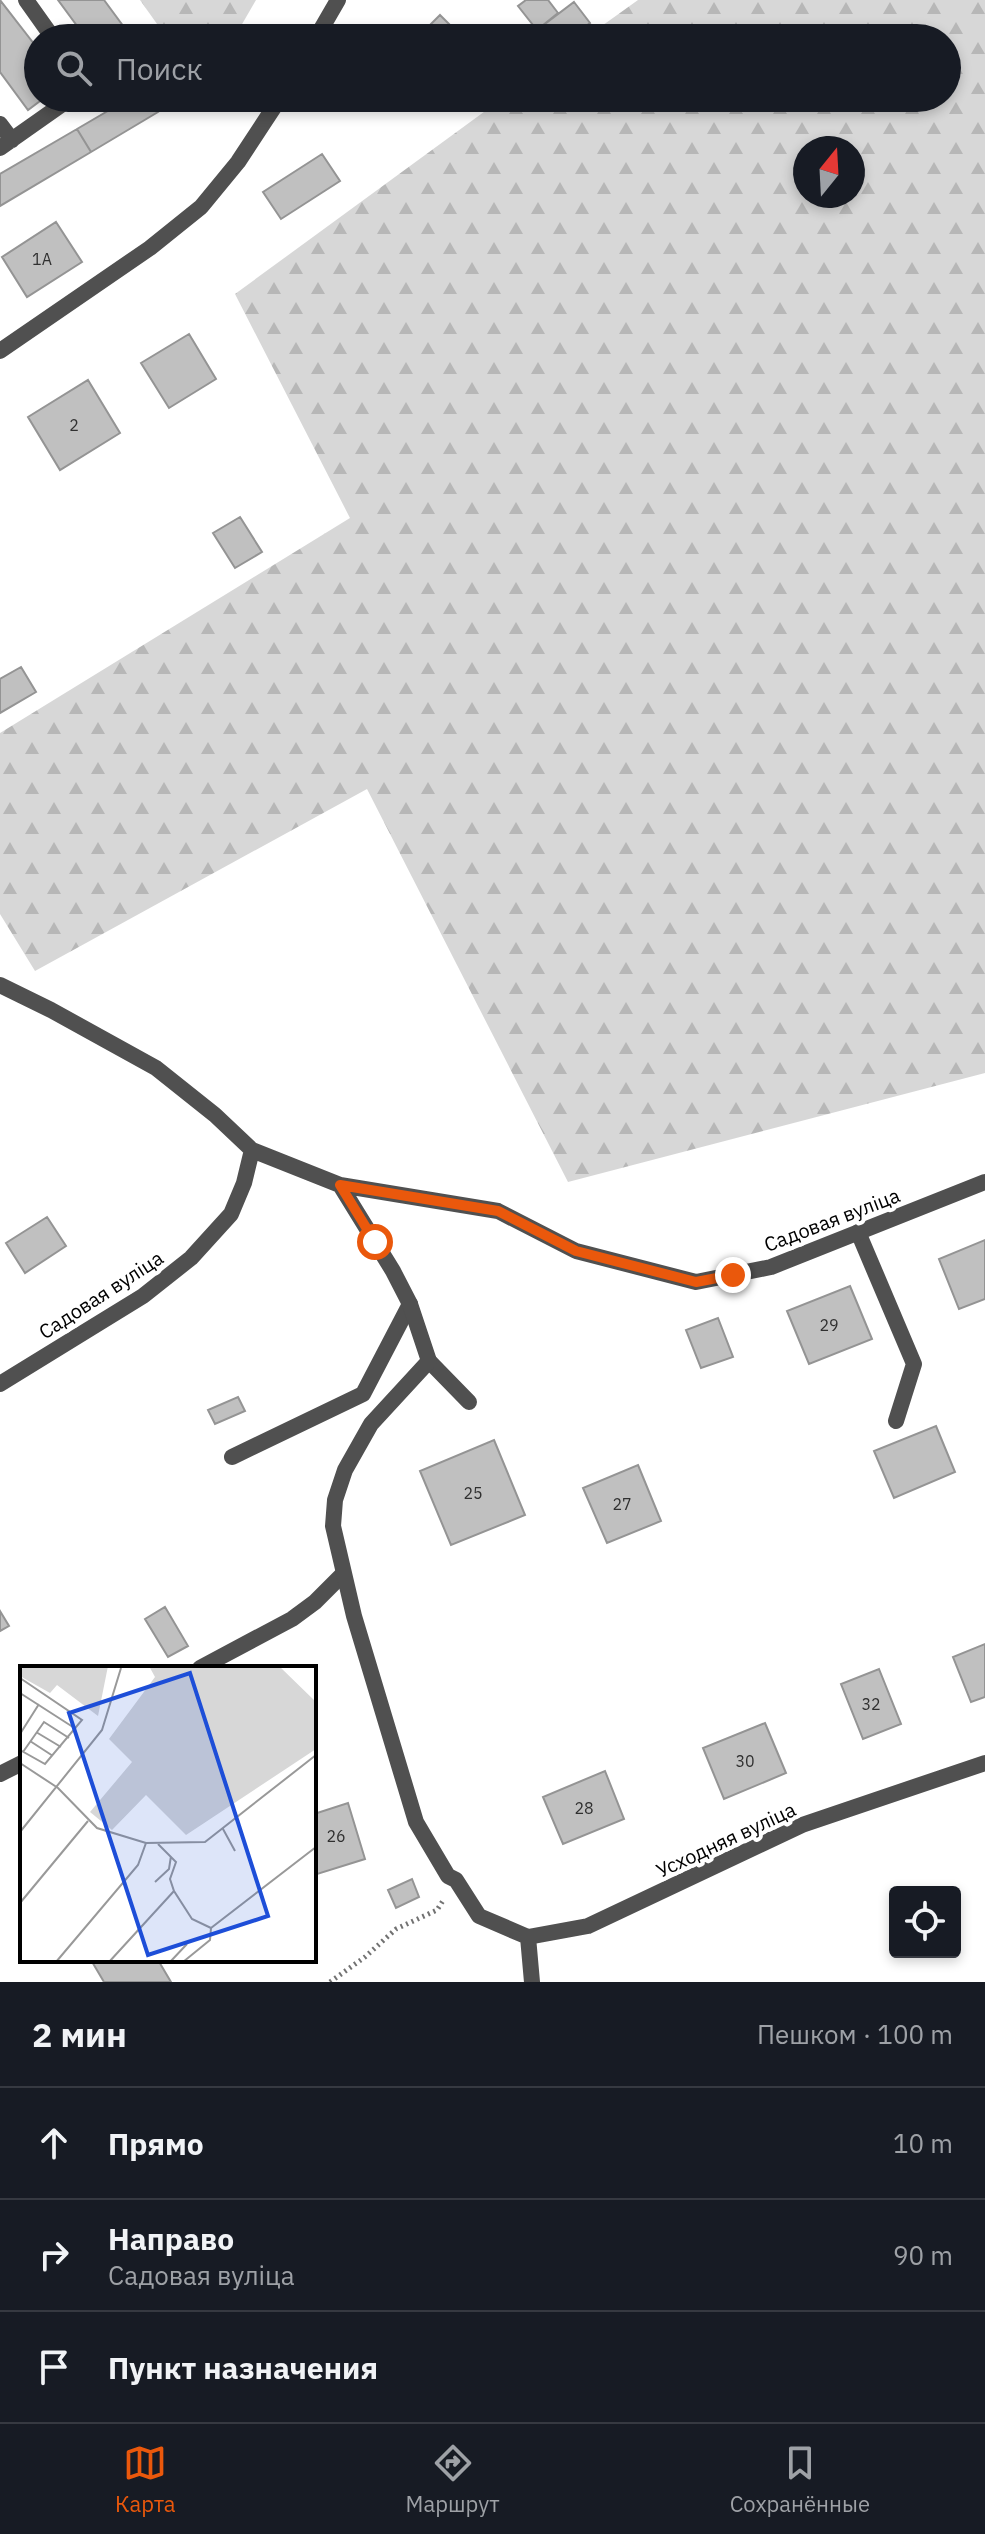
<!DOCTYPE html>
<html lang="ru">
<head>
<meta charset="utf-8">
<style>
  body { margin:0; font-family:"IBM Plex Sans",sans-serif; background:#242831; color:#f1f3f6 }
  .controls { position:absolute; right:24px; bottom:24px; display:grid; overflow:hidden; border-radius:8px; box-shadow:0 4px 12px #0003 }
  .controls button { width:72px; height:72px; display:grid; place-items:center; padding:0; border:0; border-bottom:2px solid #363941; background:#171b24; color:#f1f3f6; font:40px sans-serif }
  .compass { position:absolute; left:793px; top:136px; width:72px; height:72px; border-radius:50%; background:#171b24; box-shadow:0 4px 12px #0003; rotate:18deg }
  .stop { position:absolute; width:24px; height:24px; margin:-18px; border:6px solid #ea580c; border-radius:50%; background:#fff }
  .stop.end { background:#ea580c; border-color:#fff; box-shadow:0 2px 8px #0008 }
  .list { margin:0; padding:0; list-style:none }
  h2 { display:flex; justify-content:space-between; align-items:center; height:104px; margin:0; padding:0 32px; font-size:34px }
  h2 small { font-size:26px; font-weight:400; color:#9ea1a6 }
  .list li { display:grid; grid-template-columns:52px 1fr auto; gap:24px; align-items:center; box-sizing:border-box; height:112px; padding:0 32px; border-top:2px solid #363941 }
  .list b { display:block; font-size:30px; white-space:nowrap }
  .list p { margin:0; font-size:26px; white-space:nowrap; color:#9ea1a6 }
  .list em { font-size:26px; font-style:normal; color:#9ea1a6 }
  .icon { flex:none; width:44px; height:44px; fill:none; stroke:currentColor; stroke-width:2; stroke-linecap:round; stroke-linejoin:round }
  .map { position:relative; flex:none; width:985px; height:1982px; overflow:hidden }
  .search { position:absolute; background:#171b24; box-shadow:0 4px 12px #0003; left:24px; right:24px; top:24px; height:88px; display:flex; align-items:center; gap:20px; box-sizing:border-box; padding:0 28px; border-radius:44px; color:#9ea1a6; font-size:30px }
  .sheet { height:440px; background:#171b24 }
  nav { display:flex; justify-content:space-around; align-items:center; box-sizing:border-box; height:112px; border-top:2px solid #363941; background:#171b24; font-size:22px; color:#9ea1a6 }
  nav a { display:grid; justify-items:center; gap:4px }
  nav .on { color:#ea580c }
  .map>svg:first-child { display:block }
</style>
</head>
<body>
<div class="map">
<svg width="985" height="1982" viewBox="0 0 985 1982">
  <defs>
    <pattern id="forest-firs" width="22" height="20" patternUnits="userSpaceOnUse" patternTransform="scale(2)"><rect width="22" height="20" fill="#d7d7d7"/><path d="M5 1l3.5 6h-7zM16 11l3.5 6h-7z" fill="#b7b7b7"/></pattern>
  </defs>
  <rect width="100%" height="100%" fill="#fff"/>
  <path fill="url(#forest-firs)" fill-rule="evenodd" d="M140 0H256L234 38H167Z
    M638 0H985V1073L568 1182 367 789 35 971 0 914V733L350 518 235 294 503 98H947V38H585ZM805 148H853V196H805Z"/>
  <path fill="#c0c0c0" stroke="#949494" stroke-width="2" d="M0 0 38 49V98H44L28 110 0 72Z
    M58 0H104L132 38H86Z
    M526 0H548L558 13 537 30 518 6Z
    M574 2 590 23 570 38H543L537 30Z
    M440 15 463 38H417Z
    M130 98H149L158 112 91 152 77 129Z
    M77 129 91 152 0 206V174Z
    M322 154 340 181 281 219 263 192Z
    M56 222 82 262 27 297 2 257Z
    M189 334 216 379 169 408 141 363Z
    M88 380 120 433 60 470 28 417Z
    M240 517 262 552 235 568 213 533Z
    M21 667 36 692 0 713V679Z
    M47 1217 66 1246 25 1273 6 1243Z
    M985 1240V1299L959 1309 939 1259Z
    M850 1286 872 1339 809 1364 787 1311Z
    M718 1318 733 1357 701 1368 686 1330Z
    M238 1397 245 1411 215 1424 208 1410Z
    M936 1426 955 1472 894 1498 874 1451Z
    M494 1440 525 1515 451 1545 420 1471Z
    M638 1465 661 1521 607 1543 583 1488Z
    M165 1607 188 1646 168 1657 145 1619Z
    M0 1611 9 1626 0 1631Z
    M985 1644V1697L971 1702 953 1657Z
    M879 1669 901 1724 863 1739 841 1684Z
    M765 1723 786 1773 724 1799 703 1748Z
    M605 1771 624 1819 563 1844 543 1797Z
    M348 1803 365 1859 314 1875V1814Z
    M412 1879 419 1897 396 1908 388 1890Z
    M91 1960H158L171 1982H104Z"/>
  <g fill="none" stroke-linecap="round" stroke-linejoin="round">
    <path stroke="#727272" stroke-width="5" stroke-dasharray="2 4" stroke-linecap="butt" d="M330 1982 365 1957 396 1929 437 1910 444 1899"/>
    <path stroke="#505050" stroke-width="16" d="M26 0 53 38
      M0 124 12 140
      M0 148 71 98
      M858 1232 914 1364 896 1421
      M429 1361 469 1402
      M232 1457 363 1394 410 1304
      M200 1668 292 1619 315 1602 343 1574
      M0 1774 22 1763"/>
    <path stroke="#505050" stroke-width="16" d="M316 38 338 0
      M0 351 150 248 201 207 238 162 280 98
      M0 985 51 1010 156 1068 215 1115 252 1150
      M340 1185 393 1271 410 1304 429 1361 371 1424 345 1470 335 1500 333 1526 354 1616 416 1822 448 1876 456 1880 479 1916 528 1937
      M0 1384 143 1296 191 1258 231 1214 244 1183 252 1150 340 1185 498 1211 576 1251 696 1282 771 1267 985 1182
      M532 1982 528 1937 588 1926 802 1825 985 1763"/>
  </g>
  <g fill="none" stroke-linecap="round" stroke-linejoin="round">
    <path stroke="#ea580c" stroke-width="10" d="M375 1242 340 1185 498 1211 576 1251 696 1282 733 1275"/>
  </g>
  <g text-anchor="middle" stroke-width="8" stroke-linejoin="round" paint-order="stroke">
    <g font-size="16" fill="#303030">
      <text x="42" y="265">1А</text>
      <text x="74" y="431">2</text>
      <text x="829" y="1331">29</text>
      <text x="473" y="1499">25</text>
      <text x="622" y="1510">27</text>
      <text x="871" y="1710">32</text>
      <text x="745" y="1767">30</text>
      <text x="584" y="1814">28</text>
      <text x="336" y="1842">26</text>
    </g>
    <g font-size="20" fill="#000" stroke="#fff">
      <text transform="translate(832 1220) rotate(-21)" y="7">Садовая вуліца</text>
      <text transform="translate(101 1295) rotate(-33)" y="7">Садовая вуліца</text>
      <text transform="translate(726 1840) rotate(-25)" y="7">Усходняя вуліца</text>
    </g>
  </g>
  <g transform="translate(20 1666)">
    <rect width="296" height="296" fill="#fff"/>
    <path d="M3 0H88L78 50 37 19 30 27 0 10ZM129 0H259L296 36V83L166 169 126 129 92 164 70 146 112 96 89 73 135 11Z" fill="#d7d7d7"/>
    <path fill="none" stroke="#999" stroke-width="2" d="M0 12 62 54 25 98 0 84M0 27 56 63M16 66 41 81M0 68 19 38M10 75 33 90M3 86 24 56 49 72M0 97 38 122 77 162 126 177M203 163 215 185M0 166 82 64 101 2M138 178 156 196 150 213 154 225 172 253 191 262M135 216 149 203 151 190M0 237 68 155M36 296 118 199 126 177 185 176 296 89M89 296 154 225M150 296 167 278M163 296 190 274 191 262 296 181"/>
    <path fill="#1d4ed8" fill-opacity="0.15" stroke="#1d4ed8" stroke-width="4" d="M170 7 248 250 128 289 49 47Z"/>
    <rect width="296" height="296" fill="none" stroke="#000" stroke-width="4"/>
  </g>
</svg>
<div class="controls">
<button><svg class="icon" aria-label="locate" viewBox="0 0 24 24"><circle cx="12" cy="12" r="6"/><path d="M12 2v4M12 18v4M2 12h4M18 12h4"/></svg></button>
</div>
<svg class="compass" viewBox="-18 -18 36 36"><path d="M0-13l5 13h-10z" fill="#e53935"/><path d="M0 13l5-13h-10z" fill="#9ea1a6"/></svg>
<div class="stop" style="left:375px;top:1242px"></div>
<div class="stop end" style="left:733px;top:1275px"></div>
<div class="search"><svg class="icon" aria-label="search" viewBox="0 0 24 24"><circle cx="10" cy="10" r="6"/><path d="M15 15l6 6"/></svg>Поиск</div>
</div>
<section class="sheet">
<h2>2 мин<small>Пешком · 100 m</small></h2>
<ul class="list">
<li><svg class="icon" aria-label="ahead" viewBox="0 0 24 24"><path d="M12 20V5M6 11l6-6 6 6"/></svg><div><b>Прямо</b></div><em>10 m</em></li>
<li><svg class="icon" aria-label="right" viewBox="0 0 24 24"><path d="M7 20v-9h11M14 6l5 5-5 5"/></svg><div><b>Направо</b><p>Садовая вуліца</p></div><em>90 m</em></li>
<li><svg class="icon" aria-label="arrive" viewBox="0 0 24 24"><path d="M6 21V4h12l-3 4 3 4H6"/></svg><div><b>Пункт назначения</b></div></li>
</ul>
</section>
<nav>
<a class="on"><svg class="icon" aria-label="map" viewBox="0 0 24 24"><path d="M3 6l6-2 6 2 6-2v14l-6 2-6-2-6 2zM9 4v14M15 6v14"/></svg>Карта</a>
<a><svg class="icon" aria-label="directions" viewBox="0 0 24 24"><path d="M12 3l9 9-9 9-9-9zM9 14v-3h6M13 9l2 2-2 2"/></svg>Маршрут</a>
<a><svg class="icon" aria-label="saved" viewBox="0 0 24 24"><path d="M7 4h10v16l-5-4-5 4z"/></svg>Сохранённые</a>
</nav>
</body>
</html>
